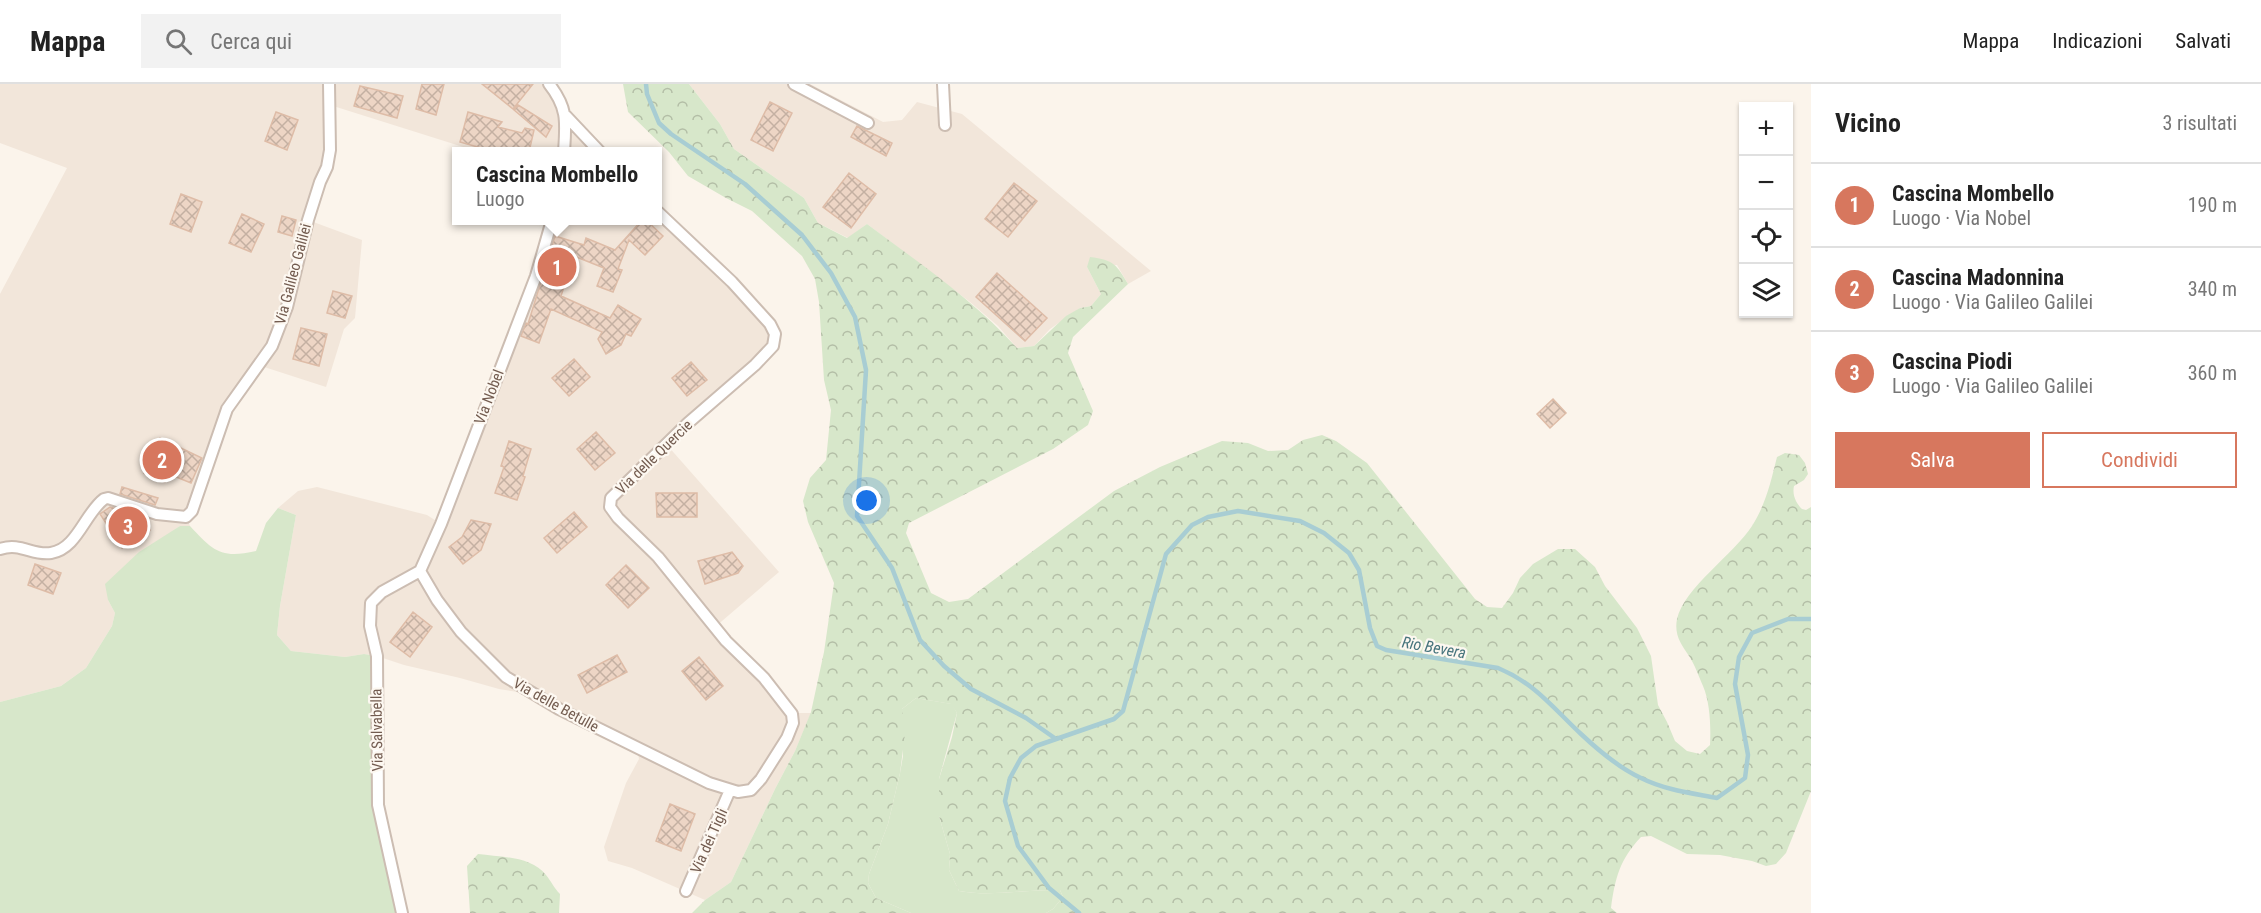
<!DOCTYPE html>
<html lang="it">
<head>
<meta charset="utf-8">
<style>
  body { margin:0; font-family:"Roboto Condensed",sans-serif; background:#f2f2f2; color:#222 }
  .controls { position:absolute; right:18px; top:18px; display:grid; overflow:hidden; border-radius:0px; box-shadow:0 2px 4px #0004 }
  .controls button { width:54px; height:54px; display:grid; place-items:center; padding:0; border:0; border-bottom:2px solid #e0e0e0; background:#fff; color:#222; font:30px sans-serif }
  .you { position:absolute; left:867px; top:417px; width:21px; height:21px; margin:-15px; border:4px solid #fff; border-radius:50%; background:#1a73e8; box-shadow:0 0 0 9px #1a73e833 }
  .badge { display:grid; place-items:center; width:39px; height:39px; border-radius:50%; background:#d7775e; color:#fff; font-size:20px; font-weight:700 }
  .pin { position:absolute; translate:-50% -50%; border:3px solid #fff; box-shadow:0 2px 6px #0006 }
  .popup { position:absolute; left:452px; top:63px; width:210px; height:78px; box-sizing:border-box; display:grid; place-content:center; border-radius:0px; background:#fff; filter:drop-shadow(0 2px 4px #0005); font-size:20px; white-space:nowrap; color:#767676 }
  .popup b { font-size:22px; color:#222 }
  .popup::after { content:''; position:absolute; left:50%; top:100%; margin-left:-12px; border:12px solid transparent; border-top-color:#fff }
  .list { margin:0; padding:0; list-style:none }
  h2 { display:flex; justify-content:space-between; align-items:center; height:78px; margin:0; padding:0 24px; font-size:26px }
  h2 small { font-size:20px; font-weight:400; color:#767676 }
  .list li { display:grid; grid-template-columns:39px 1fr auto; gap:18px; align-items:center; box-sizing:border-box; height:84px; padding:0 24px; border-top:2px solid #e0e0e0 }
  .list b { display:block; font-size:22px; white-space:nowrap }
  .list p { margin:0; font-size:20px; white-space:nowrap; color:#767676 }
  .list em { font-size:20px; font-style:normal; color:#767676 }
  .actions { display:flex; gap:12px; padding:18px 24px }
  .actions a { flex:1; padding:14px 0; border:2px solid #d7775e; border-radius:0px; text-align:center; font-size:21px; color:#d7775e }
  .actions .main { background:#d7775e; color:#fff }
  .icon { flex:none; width:33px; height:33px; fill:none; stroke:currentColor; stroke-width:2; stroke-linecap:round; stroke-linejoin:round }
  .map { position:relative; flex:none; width:1811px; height:829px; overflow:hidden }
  header { display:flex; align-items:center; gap:36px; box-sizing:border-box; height:84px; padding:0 30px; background:#fff; border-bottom:2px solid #e0e0e0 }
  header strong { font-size:28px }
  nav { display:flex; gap:33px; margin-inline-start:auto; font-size:21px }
  .search { width:420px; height:54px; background:#f2f2f2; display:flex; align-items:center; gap:15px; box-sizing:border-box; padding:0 21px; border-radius:0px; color:#767676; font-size:22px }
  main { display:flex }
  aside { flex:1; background:#fff }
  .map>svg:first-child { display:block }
</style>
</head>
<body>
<header>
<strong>Mappa</strong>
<div class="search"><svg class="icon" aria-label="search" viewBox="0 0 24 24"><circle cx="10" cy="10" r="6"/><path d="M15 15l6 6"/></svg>Cerca qui</div>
<nav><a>Mappa</a><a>Indicazioni</a><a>Salvati</a></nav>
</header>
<main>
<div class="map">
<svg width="1811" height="829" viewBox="0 0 1811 829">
  <defs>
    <pattern id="forest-crowns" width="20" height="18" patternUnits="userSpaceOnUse" patternTransform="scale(1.5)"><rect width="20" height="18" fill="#d7e7ca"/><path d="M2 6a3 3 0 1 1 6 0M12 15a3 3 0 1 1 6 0" fill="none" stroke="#b3bea6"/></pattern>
    <pattern id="building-cross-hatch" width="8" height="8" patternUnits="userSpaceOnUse" patternTransform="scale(1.5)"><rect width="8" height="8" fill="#edd5c5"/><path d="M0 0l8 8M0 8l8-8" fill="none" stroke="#c4b0a2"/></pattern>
  </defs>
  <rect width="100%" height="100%" fill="#fbf4eb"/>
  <path fill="#f2e6da" d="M0 0H549L566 32 600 67H476L330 21V66L308 136 362 156 355 234 344 245 326 303 258 281 227 325 186 433 190 442H180L165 453 108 516 115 529 112 542 86 584 61 602 0 618V210L67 84 0 59Z
    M689 0H810L883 38 902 36 917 18 962 30 1151 187 1128 200 1117 181 1087 183 1101 210 1091 222 1080 224 1050 245 1034 262 1017 264 998 242 970 218 867 140 848 154 818 139 804 114 734 65 720 40Z
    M658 128 770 240 773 262 667 361 779 488 715 543 792 629H811L795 667 775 705 731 798 705 816 632 784 608 777 604 763 626 699 639 675 637 665 524 609 499 605 460 594 404 581 377 572 364 570 345 573 291 567 277 551 280 522 296 431 278 424 298 407 317 403 427 431 441 440 552 137 658 136Z"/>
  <path fill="#d7e7ca" d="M278 424 296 431 280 522 277 551 291 567 345 573 364 570 377 572 378 721 400 823 395 829H0V618L61 602 86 584 112 542 115 529 108 516 105 500 139 468 180 442H190C213 467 221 475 256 467L266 439Z
    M916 614 952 620 957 629 939 695V732L950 770 949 786 959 807C993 813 1026 805 1060 806L1063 813 1053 825 1046 829H911L876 814 868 799 869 790 888 740 900 689 903 672 902 625Z"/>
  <path fill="url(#forest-crowns)" d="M623 0H689L720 40 734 65 804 114 818 139 847 154 867 140C919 179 974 216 1017 264L1034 262 1066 232 1080 224 1091 222 1101 210 1087 183 1090 173C1114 176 1117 181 1128 200L1073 253 1068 269 1093 327 1088 341 1053 365 909 439 906 449 931 509 949 518 968 515 1114 407 1160 383 1222 357 1248 359 1268 367 1288 366 1303 356 1322 351 1336 357 1367 379 1475 515 1487 523 1502 524 1513 509 1520 494 1533 480 1558 465H1575L1595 483 1605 502 1637 544 1651 572 1658 621 1667 638 1675 657 1687 667 1700 670 1710 661C1711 643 1710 618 1703 602 1699 593 1695 581 1689 572 1681 560 1674 551 1677 535 1684 504 1734 470 1752 442 1766 420 1771 397 1777 373L1785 369 1799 371 1805 379 1808 390 1804 396 1794 402C1792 411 1796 419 1802 425L1806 426 1811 423V707L1786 769 1776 780 1766 782 1752 777 1720 771 1687 770 1651 752 1641 753C1620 775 1615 794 1611 824L1617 829H1046L1053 825 1063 813 1060 806C1026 805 993 813 959 807L949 786 950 770 939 732V695L952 653 957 629 951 620 916 614 902 625 905 650 900 689 888 740 869 790 868 799 876 814 911 829H692L705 816 731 798 775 705 795 667 811 628 824 568 834 499 808 438 803 417 810 394 826 376 831 326 824 296 819 218 815 195 802 172 752 127 726 114 688 92 669 68 628 28Z
    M478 770C500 773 531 772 546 791 551 797 554 804 560 810L559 829H470L467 782Z"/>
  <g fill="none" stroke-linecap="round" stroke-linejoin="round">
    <path stroke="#a8cdd3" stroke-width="4.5" d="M646 0 647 10 659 39 671 50 745 100 802 151 831 189 855 233 866 286 857 432 892 484 920 556 944 582 971 605 1026 634 1056 655
      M1079 829 1049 804 1018 762 1005 717 1010 694 1021 674 1036 662 1114 635 1123 627 1166 470 1192 441 1208 433 1238 427 1300 437 1324 449 1349 469 1359 486 1370 544 1377 562 1386 566 1498 584C1536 600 1552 623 1581 650 1598 666 1619 684 1641 694 1665 706 1691 709 1717 714L1745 694 1748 671 1735 600 1739 573 1752 549 1788 535H1811"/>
  </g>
  <path fill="url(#building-cross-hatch)" stroke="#debca7" stroke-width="1.5" d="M422 0H444L436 31 416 25Z
    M482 0H533L513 25Z
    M360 2 403 12 397 34 354 22Z
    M770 18 792 29 773 67 751 56Z
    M518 21 552 42 546 53 514 26Z
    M276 28 298 36 287 66 265 57Z
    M468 28 502 38 498 43 522 49 525 44 534 46 529 68H495L460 58Z
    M857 42 892 59 886 72 851 53Z
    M849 89 876 110 851 144 823 123Z
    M1014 99 1037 117 1008 153 985 135Z
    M181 110 202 118 191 148 170 140Z
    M242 130 264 140 251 168 229 159Z
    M282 132 296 136 292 152 278 148Z
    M642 136H646L663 152 645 171 629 156 618 185 622 186 613 208 597 202 604 184 574 172 561 212 610 234 618 221 641 235 631 252 626 250 621 261 606 270 598 255 602 248 551 225 539 259 521 252 526 239 528 240 555 152 584 161 586 154 615 166Z
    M997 189 1047 234 1025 257 976 213Z
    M333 207 352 212 345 234 327 229Z
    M301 244 327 250 319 282 293 275Z
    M574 275 590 293 569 312 552 294Z
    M691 278 707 296 687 312 672 294Z
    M1553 315 1566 329 1550 344 1537 330Z
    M596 348 615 369 595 386 577 365Z
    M160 354 202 374 191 399 169 390 165 398 144 389Z
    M509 357 531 365 523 392 525 393 517 416 495 409 504 383 501 382Z
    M122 403 158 414 155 421 120 410Z
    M656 409H697V433H657Z
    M110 423 142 433 150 446 122 464 100 430Z
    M574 428 587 443 557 469 544 454Z
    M471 436 491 440 481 466 463 480 449 463 462 453Z
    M732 468 743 482 738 489 705 500 698 477Z
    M35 480 61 489 53 510 28 501Z
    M626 481 649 504 628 524 606 501Z
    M413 528 432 543 410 573 390 558Z
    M617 571 627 588 587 609 578 591Z
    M699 573 723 602 706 616 682 587Z
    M670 720 695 730 681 767 656 757Z"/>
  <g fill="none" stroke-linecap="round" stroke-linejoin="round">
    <g stroke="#ccbdb2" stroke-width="14">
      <path id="minor" d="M549 0C568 24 566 38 564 68
        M794 0 868 39
        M943 0 945 41
        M566 32 600 68
        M0 465C21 458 32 472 51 469 77 465 85 429 104 415L108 414 157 430 186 433 192 427 227 325 272 262 287 223 308 136 320 98 327 83 330 66 329 0
        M420 487 437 516 461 548 506 593 559 625 709 699 738 708 751 706 761 695 787 654 793 639 792 630 764 594 726 557 658 473 618 434 610 423 611 414 688 339 755 281 773 262 775 250 770 240 732 198 658 128
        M420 487 441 440 536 192 552 136
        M686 807 730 706
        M402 829 378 721 377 572 370 542 371 519 382 508 420 487"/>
    </g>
    <use href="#minor" stroke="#fff" stroke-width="10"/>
  </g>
  <g text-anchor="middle" stroke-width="4.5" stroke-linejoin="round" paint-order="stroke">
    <g font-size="15" fill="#735c50" stroke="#fdf8f1">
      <text transform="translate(293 190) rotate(-75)" y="5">Via Galileo Galilei</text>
      <text transform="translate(489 313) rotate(-69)" y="5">Via Nobel</text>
      <text transform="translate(654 373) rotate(-44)" y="5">Via delle Quercie</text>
      <text transform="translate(556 621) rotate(29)" y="5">Via delle Betulle</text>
      <text transform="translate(377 646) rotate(-91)" y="5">Via Salvabella</text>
      <text transform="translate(709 757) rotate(-66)" y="5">Via dei Tigli</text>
    </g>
    <g font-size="16" font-style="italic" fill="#48757d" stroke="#fdf8f1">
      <text transform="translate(1434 563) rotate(10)" y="6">Rio Bevera</text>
    </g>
  </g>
</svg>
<div class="controls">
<button>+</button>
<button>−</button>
<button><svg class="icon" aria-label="locate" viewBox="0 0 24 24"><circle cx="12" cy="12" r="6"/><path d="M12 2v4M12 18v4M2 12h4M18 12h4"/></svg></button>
<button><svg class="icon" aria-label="layers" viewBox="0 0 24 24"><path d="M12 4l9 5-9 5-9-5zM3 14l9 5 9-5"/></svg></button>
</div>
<div class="you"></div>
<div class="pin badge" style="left:557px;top:183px">1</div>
<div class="popup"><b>Cascina Mombello</b>Luogo</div>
<div class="pin badge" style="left:162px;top:376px">2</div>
<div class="pin badge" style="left:128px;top:442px">3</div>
</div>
<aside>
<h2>Vicino<small>3 risultati</small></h2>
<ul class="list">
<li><span class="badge">1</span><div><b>Cascina Mombello</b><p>Luogo · Via Nobel</p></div><em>190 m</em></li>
<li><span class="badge">2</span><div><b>Cascina Madonnina</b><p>Luogo · Via Galileo Galilei</p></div><em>340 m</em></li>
<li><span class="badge">3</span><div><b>Cascina Piodi</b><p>Luogo · Via Galileo Galilei</p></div><em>360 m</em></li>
</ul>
<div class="actions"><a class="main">Salva</a><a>Condividi</a></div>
</aside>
</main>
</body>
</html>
